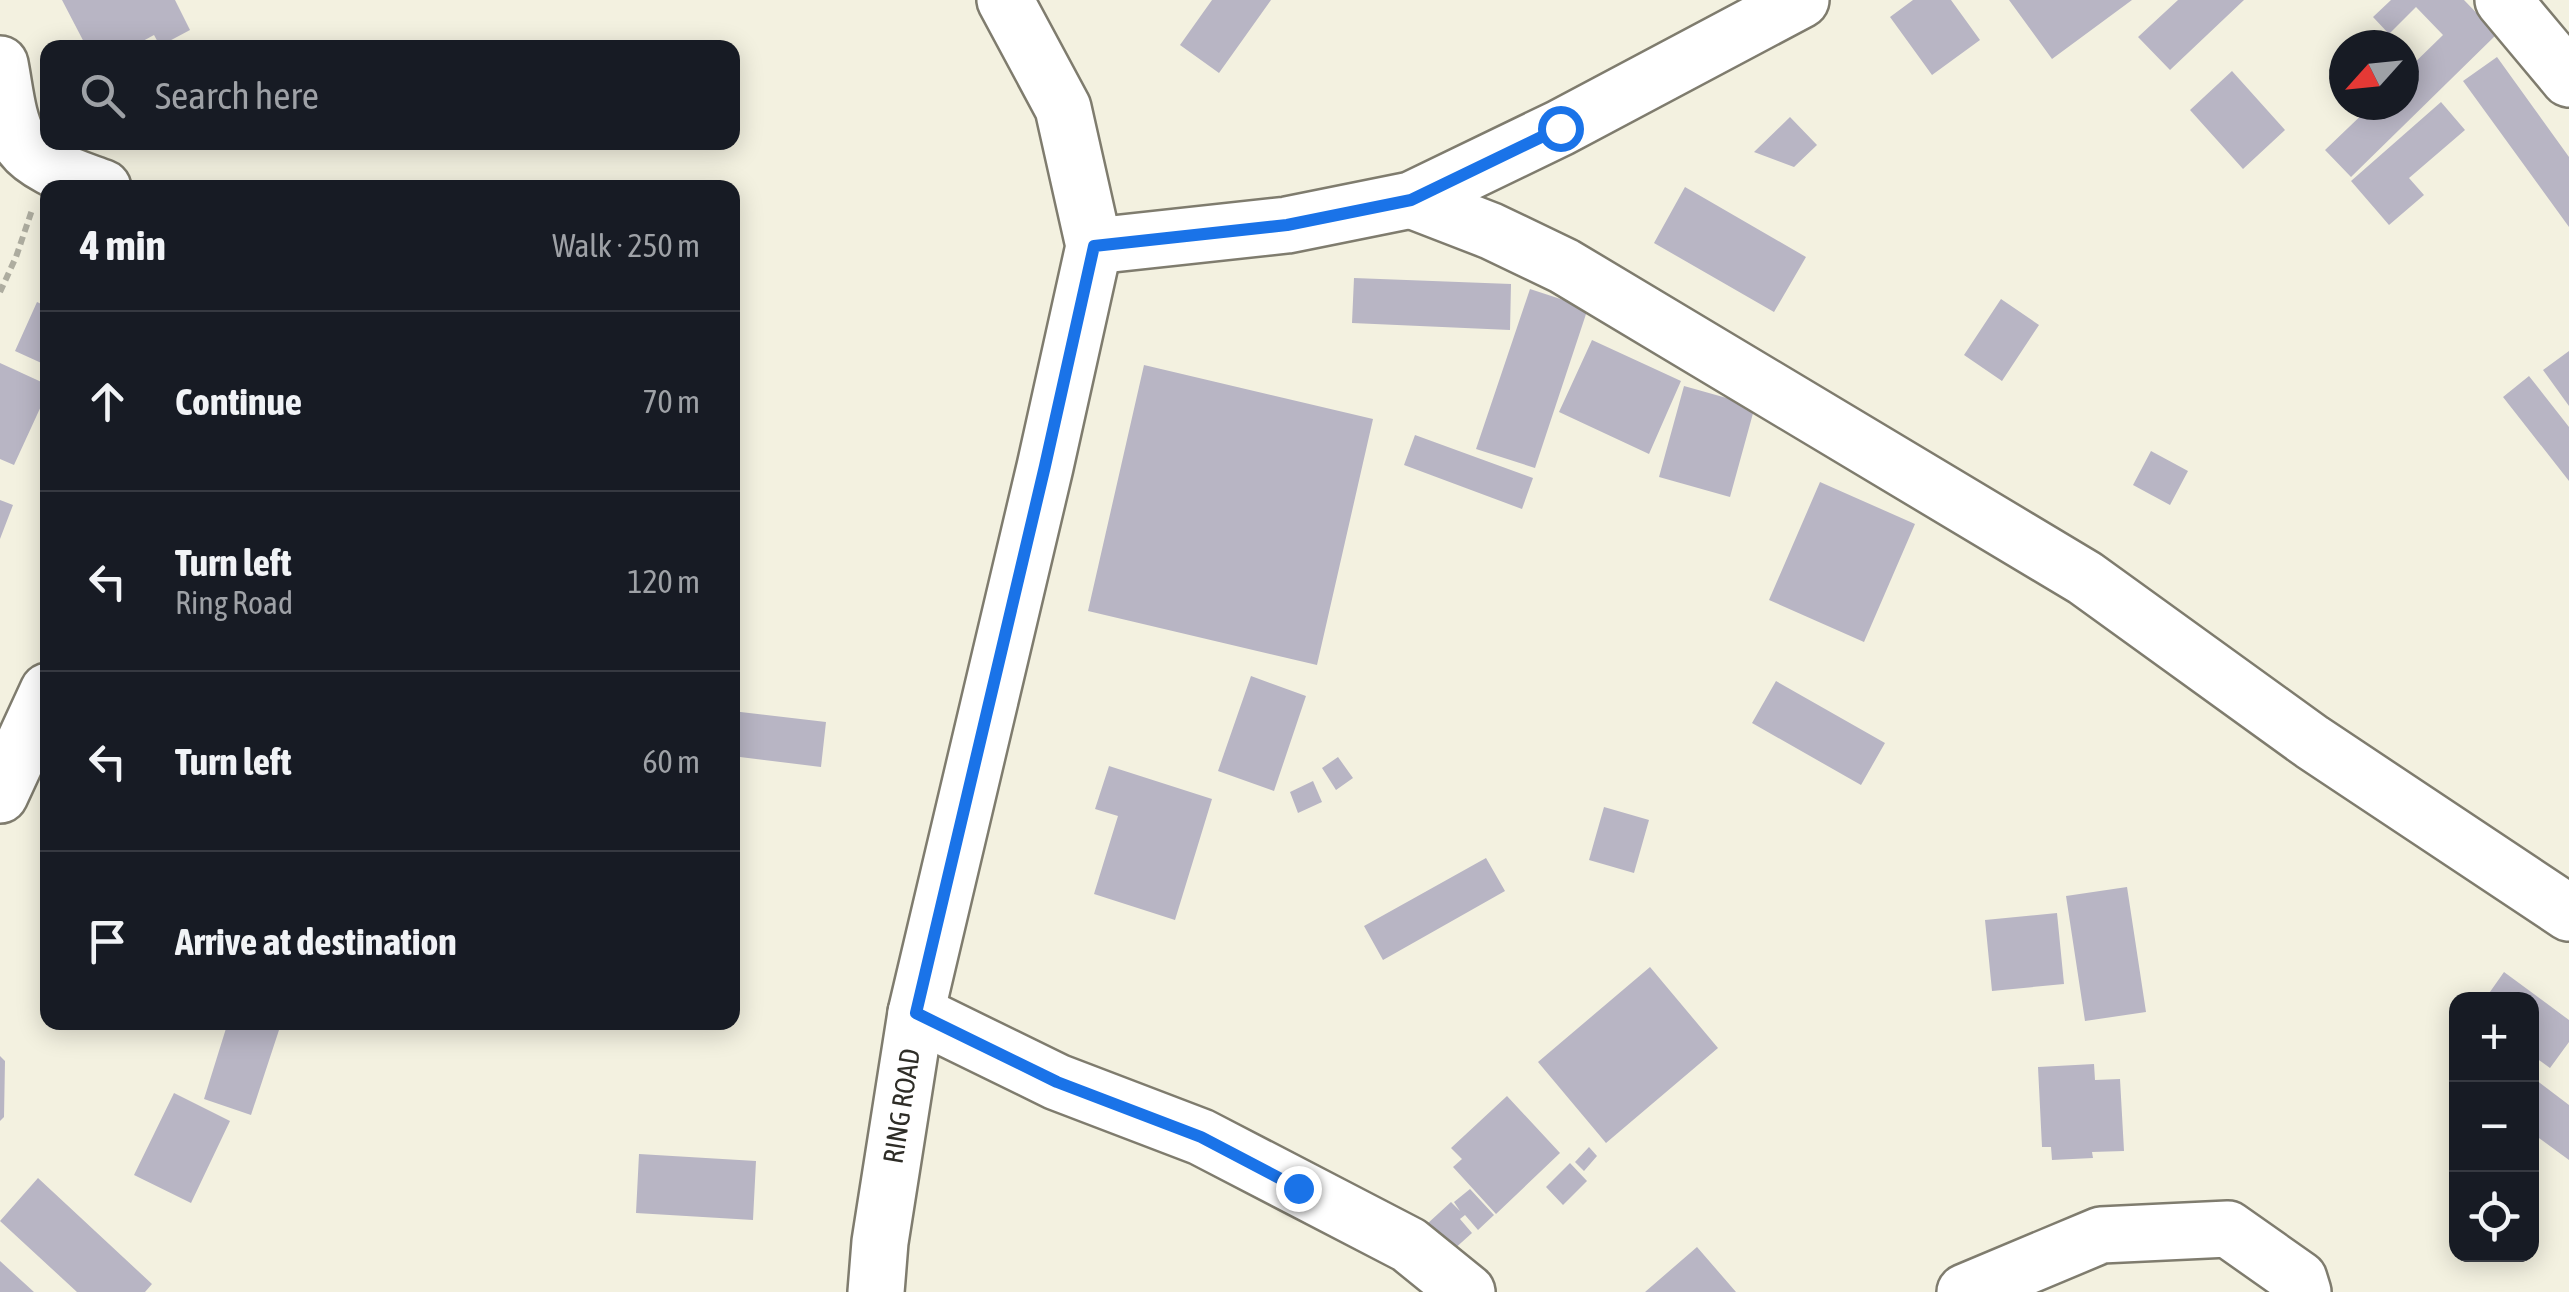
<!DOCTYPE html>
<html lang="en">
<head>
<meta charset="utf-8">
<style>
  body { margin:0; font-family:"Asap Condensed",sans-serif; background:#20242c; color:#f1f3f6 }
  .controls { position:absolute; right:30px; bottom:30px; display:grid; overflow:hidden; border-radius:20px; box-shadow:0 5px 25px #0003 }
  .controls button { width:90px; height:90px; display:grid; place-items:center; padding:0; border:0; border-bottom:2px solid #363941; background:#171b24; color:#f1f3f6; font:50px sans-serif }
  .compass { position:absolute; left:2329px; top:30px; width:90px; height:90px; border-radius:50%; background:#171b24; box-shadow:0 5px 25px #0003; rotate:243deg }
  .stop { position:absolute; width:30px; height:30px; margin:-22px; border:8px solid #1a73e8; border-radius:50%; background:#fff }
  .stop.end { background:#1a73e8; border-color:#fff; box-shadow:0 2px 10px #0008 }
  .list { margin:0; padding:0; list-style:none }
  h2 { display:flex; justify-content:space-between; align-items:center; height:130px; margin:0; padding:0 40px; font-size:42px }
  h2 small { font-size:32px; font-weight:400; color:#9ea1a6 }
  .list li { display:grid; grid-template-columns:65px 1fr auto; gap:30px; align-items:center; box-sizing:border-box; height:180px; padding:0 40px; border-top:2px solid #363941 }
  .list b { display:block; font-size:38px; white-space:nowrap }
  .list p { margin:0; font-size:32px; white-space:nowrap; color:#9ea1a6 }
  .list em { font-size:32px; font-style:normal; color:#9ea1a6 }
  .icon { flex:none; width:55px; height:55px; fill:none; stroke:currentColor; stroke-width:2; stroke-linecap:round; stroke-linejoin:round }
  .map { position:relative; flex:none; width:2569px; height:1292px; overflow:hidden }
  .search { position:absolute; background:#171b24; box-shadow:0 5px 25px #0003; left:40px; top:40px; width:700px; height:110px; display:flex; align-items:center; gap:25px; box-sizing:border-box; padding:0 35px; border-radius:20px; color:#9ea1a6; font-size:38px }
  .panel { position:absolute; background:#171b24; box-shadow:0 5px 25px #0003; left:40px; top:180px; width:700px; height:850px; border-radius:20px }
  .map>svg:first-child { display:block }
</style>
</head>
<body>
<div class="map">
<svg width="2569" height="1292" viewBox="0 0 2569 1292">
  <rect width="100%" height="100%" fill="#f3f1e0"/>
  <path fill="#b8b5c4" d="M62 0H175L190 30 160 46 154 35 130 48H87Z
    M1212 0H1271L1219 73 1180 45Z
    M1913 0H1951L1980 40 1932 75 1890 17Z
    M2009 0H2132L2052 59Z
    M2178 0H2244L2170 70 2138 37Z
    M2391 0H2464L2497 34 2351 177 2325 150 2372 105H2404V73L2443 35 2416 7 2389 34 2373 17Z
    M2497 57 2569 157V227L2463 81Z
    M2232 71 2285 130 2243 169 2190 110Z
    M2441 102 2465 130 2409 178 2424 195 2389 225 2351 181Z
    M1790 117 1817 145 1794 167 1754 152Z
    M1685 187 1806 257 1774 312 1654 243Z
    M1354 278 1511 284 1510 330 1352 323Z
    M1530 289 1588 308 1535 468 1476 449Z
    M2001 299 2039 325 2002 381 1964 355Z
    M37 302 48 307V366L15 351Z
    M1592 340 1681 381 1649 454 1559 412Z
    M2569 351V406L2543 370Z
    M0 363 48 385V391L14 465 0 459Z
    M1144 365 1373 419 1317 665 1088 611Z
    M2529 376 2569 427V481L2503 397Z
    M1684 386 1755 406 1730 497 1659 477Z
    M1415 435 1533 478 1522 509 1404 465Z
    M2151 451 2188 471 2170 505 2133 485Z
    M1820 482 1915 524 1864 642 1769 600Z
    M0 500 13 505 0 539Z
    M1251 676 1306 696 1274 791 1218 771Z
    M1776 681 1885 743 1861 785 1752 723Z
    M732 711 826 722 821 767 732 756Z
    M1338 757 1353 778 1336 790 1322 768Z
    M1109 766 1212 799 1175 920 1094 894 1118 816 1095 809Z
    M1313 781 1322 802 1298 813 1290 792Z
    M1604 807 1649 820 1634 873 1589 860Z
    M1486 858 1505 891 1383 960 1364 926Z
    M2127 887 2146 1012 2085 1021 2066 896Z
    M2057 913 2064 984 1992 991 1985 920Z
    M1650 967 1718 1048 1606 1143 1538 1062Z
    M2504 972 2569 1020V1042L2550 1068 2532 1055V999H2485Z
    M228 1022H256L279 1030 251 1115 204 1099Z
    M0 1056 5 1061 4 1117 0 1121Z
    M2094 1064 2095 1080 2120 1079 2124 1151 2092 1152 2093 1158 2052 1160 2051 1147H2042L2038 1067Z
    M2532 1077 2569 1105V1160L2532 1133Z
    M174 1093 230 1121 191 1203 134 1175Z
    M1507 1096 1560 1153 1496 1214 1453 1167 1462 1159 1451 1148Z
    M1589 1147 1597 1156 1584 1171 1575 1162Z
    M639 1154 756 1161 753 1220 636 1213Z
    M1570 1163 1587 1181 1563 1205 1546 1187Z
    M38 1178 152 1284 145 1292H77L0 1221Z
    M1470 1189 1494 1215 1478 1230 1465 1215 1460 1219 1472 1233 1452 1251 1427 1224 1451 1202 1460 1211 1454 1202Z
    M1697 1247 1736 1292H1645Z
    M0 1261 34 1292H0Z"/>
  <g fill="none" stroke-linecap="round" stroke-linejoin="round">
    <g stroke="#7f7c6e" stroke-width="60">
      <g id="minor">
        <path d="M2503 0 2569 79"/>
        <path d="M0 64C5 89 7 120 20 142 34 166 77 178 103 188"/>
        <path d="M1411 200 1491 231 1564 266 2085 578 2312 742 2569 913"/>
        <path d="M1094 246 1287 225 1411 200 1560 128 1801 0"/>
        <path d="M0 795 48 691"/>
        <path d="M916 1013 1057 1082 1201 1137 1409 1245 1467 1292"/>
        <path id="s1" d="M876 1292 880 1242 916 1013 1045 467 1094 246 1063 108 1005 0"/>
        <path d="M1965 1292 2101 1235 2228 1229 2299 1279 2303 1292"/>
      </g>
    </g>
    <path stroke="#aeada0" stroke-width="6" stroke-dasharray="8 5" stroke-linecap="butt" d="M0 292 16 257 32 210"/>
    <use href="#minor" stroke="#fff" stroke-width="55"/>
  </g>
  <g fill="none" stroke-linecap="round" stroke-linejoin="round">
    <path stroke="#1a73e8" stroke-width="12" d="M1298 1188 1201 1137 1057 1082 916 1013 1045 466 1094 246 1287 225 1411 200 1560 128"/>
  </g>
  <g text-anchor="middle" stroke-width="8" stroke-linejoin="round" paint-order="stroke">
    <g font-size="28" fill="#2e2d27" stroke="#f3f1e0">
      <text dy="10" stroke="none"><textPath href="#s1" startOffset="188">RING ROAD</textPath></text>
    </g>
  </g>
</svg>
<div class="controls">
<button>+</button>
<button>−</button>
<button><svg class="icon" aria-label="locate" viewBox="0 0 24 24"><circle cx="12" cy="12" r="6"/><path d="M12 2v4M12 18v4M2 12h4M18 12h4"/></svg></button>
</div>
<svg class="compass" viewBox="-18 -18 36 36"><path d="M0-13l5 13h-10z" fill="#e53935"/><path d="M0 13l5-13h-10z" fill="#9ea1a6"/></svg>
<div class="stop" style="left:1560px;top:128px"></div>
<div class="stop end" style="left:1298px;top:1188px"></div>
<div class="search"><svg class="icon" aria-label="search" viewBox="0 0 24 24"><circle cx="10" cy="10" r="6"/><path d="M15 15l6 6"/></svg>Search here</div>
<section class="panel">
<h2>4 min<small>Walk · 250 m</small></h2>
<ul class="list">
<li><svg class="icon" aria-label="ahead" viewBox="0 0 24 24"><path d="M12 20V5M6 11l6-6 6 6"/></svg><div><b>Continue</b></div><em>70 m</em></li>
<li><svg class="icon" aria-label="left" viewBox="0 0 24 24"><path d="M17 20v-9H6M10 6l-5 5 5 5"/></svg><div><b>Turn left</b><p>Ring Road</p></div><em>120 m</em></li>
<li><svg class="icon" aria-label="left" viewBox="0 0 24 24"><path d="M17 20v-9H6M10 6l-5 5 5 5"/></svg><div><b>Turn left</b></div><em>60 m</em></li>
<li><svg class="icon" aria-label="arrive" viewBox="0 0 24 24"><path d="M6 21V4h12l-3 4 3 4H6"/></svg><div><b>Arrive at destination</b></div></li>
</ul>
</section>
</div>
</body>
</html>
